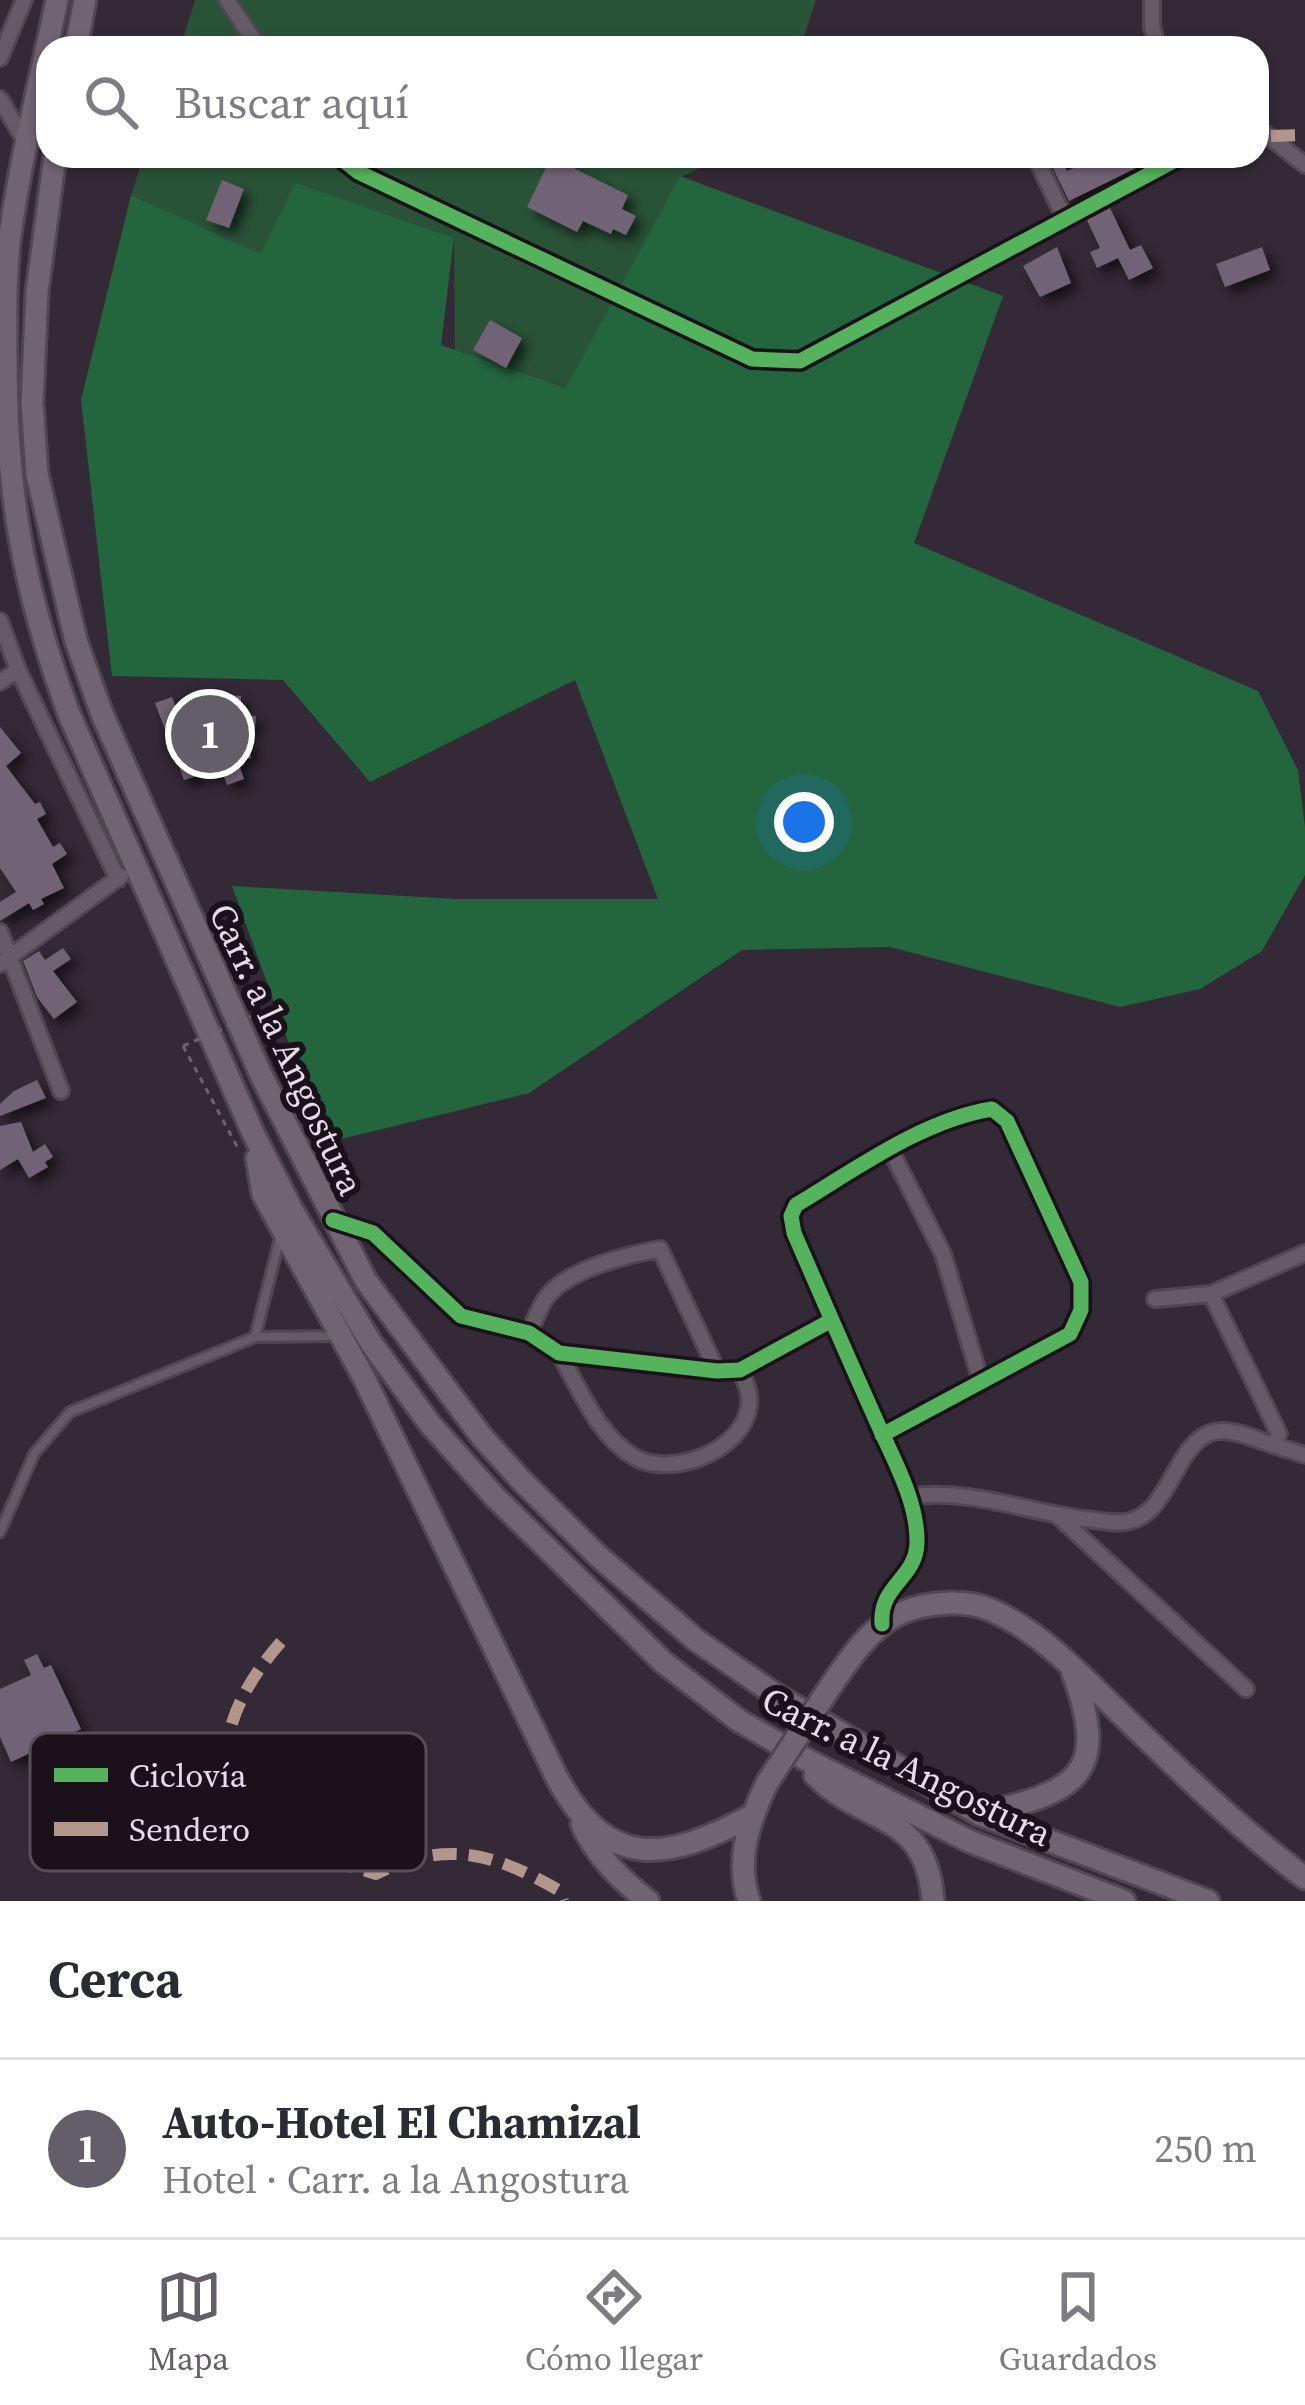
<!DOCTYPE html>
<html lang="es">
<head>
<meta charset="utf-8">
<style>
  body { margin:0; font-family:"Source Serif 4",serif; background:#f7f7f7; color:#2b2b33 }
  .you { position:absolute; left:804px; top:822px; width:42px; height:42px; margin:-30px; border:9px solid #fff; border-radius:50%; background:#1a73e8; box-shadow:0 0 0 18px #1a73e833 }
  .badge { display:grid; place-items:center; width:78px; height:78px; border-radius:50%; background:#645e69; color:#fff; font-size:39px; font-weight:700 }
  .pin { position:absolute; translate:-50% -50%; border:6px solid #fff; box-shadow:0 3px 12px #0006 }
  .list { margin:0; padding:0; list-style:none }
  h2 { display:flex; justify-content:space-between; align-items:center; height:156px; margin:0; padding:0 48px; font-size:51px }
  h2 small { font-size:39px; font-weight:400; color:#7c7c81 }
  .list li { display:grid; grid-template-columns:78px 1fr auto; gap:36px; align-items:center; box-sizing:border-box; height:180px; padding:0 48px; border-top:3px solid #e1e1e2 }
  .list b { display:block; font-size:45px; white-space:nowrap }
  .list p { margin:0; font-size:39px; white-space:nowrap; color:#7c7c81 }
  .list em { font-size:39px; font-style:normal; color:#7c7c81 }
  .icon { flex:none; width:66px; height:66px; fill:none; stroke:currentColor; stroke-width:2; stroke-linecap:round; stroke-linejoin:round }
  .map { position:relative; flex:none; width:1305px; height:1901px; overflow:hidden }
  .search { position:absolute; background:#fff; box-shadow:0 3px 9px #0004; left:36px; right:36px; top:36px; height:132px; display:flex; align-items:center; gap:30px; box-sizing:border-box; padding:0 42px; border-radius:36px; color:#7c7c81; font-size:45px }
  .sheet { height:336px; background:#fff }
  nav { display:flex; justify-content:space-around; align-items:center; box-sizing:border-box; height:168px; border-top:3px solid #e1e1e2; background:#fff; font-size:33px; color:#7c7c81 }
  nav a { display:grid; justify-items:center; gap:6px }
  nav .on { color:#645e69 }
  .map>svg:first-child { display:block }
</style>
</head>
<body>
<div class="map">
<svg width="1305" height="1901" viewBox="0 0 1305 1901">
  <defs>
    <filter id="shadow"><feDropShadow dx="7" dy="7" stdDeviation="6" flood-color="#0009"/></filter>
  </defs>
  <rect width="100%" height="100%" fill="#342936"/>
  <path fill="#295337" d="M195 0H816L800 48H180Z
    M144 156H729L680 177 567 388 455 350 454 237 261 255 131 195Z"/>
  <path fill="#23663e" d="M680 176 1003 296 914 543 1258 691 1298 770 1305 827V875L1262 951 1200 989 1120 1007 890 947 742 950 529 1093 325 1143 232 886 456 899H658L575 680 370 782 283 680 112 676 81 400 131 195 261 254 295 183 454 238 441 345 566 388Z"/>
  <path fill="#726275" filter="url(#shadow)" d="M1047 156H1059L1067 171 1102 156H1135L1140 166 1069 201Z
    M551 157 628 195 622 209 636 216 626 235 613 229 611 234 583 221 577 232 527 207Z
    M222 180 244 189 229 228 206 220Z
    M1110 208 1130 250 1141 245 1153 268 1129 280 1118 258 1097 268 1090 252 1100 248 1087 220Z
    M1057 247 1071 283 1040 297 1023 266Z
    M1262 247 1270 270 1225 287 1216 264Z
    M490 320 522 338 506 368 473 350Z
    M207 694 241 696 240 715 256 716 255 728 205 725Z
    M172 697 200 775 184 780 155 703Z
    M0 727 21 753 6 766 35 804 40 802 46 814 37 819 53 847 60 843 67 854 52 864 64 888 41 899 44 904 33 910 29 903 0 921V902L16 892 0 868Z
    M249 737 251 758 237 759 244 779 227 785 221 768 202 774 204 753Z
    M63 948 71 959 53 971 77 1002 54 1019 37 997 23 961 39 951 45 960Z
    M37 1080 46 1098 0 1116V1104L14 1091Z
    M21 1122 33 1152 45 1144 53 1157 45 1162 48 1167 29 1178 18 1159 0 1170V1126Z
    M37 1654 44 1668 51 1665 81 1729 11 1762 0 1737V1689L31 1675 24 1660Z"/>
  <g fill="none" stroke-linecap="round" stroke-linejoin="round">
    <g stroke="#514752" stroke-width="14">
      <path id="lane" d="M255 1337 281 1234
        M0 1532 34 1454 70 1412 255 1337 339 1336"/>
    </g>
    <g stroke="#514752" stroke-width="20">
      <path id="street" d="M227 0 259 48
        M1152 0V27L1158 48
        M0 58 24 0
        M0 99 25 141
        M1257 127 1305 165
        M338 156 358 172 752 359 800 361 1183 156
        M1035 156 1064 217
        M0 621 18 670 118 879
        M0 682 18 670
        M0 932 61 1091
        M0 964 121 876
        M890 1149 943 1254 981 1382
        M333 1220 373 1233 461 1316 529 1333 559 1353 717 1371 740 1370 832 1320
        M1155 1299 1211 1294 1305 1253
        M529 1333C534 1322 539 1308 546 1298 567 1269 627 1255 660 1249L717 1371
        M559 1353C580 1389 598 1437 636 1458 673 1477 743 1451 749 1406 751 1393 745 1381 740 1370
        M1273 1445 1305 1455
        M909 1497C965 1487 1027 1512 1084 1519 1099 1520 1116 1525 1130 1521 1169 1512 1176 1445 1210 1433 1228 1426 1255 1439 1273 1445L1279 1434 1211 1294
        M1058 1516 1246 1689
        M882 1624C879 1585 916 1579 917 1543 918 1501 892 1457 876 1420 848 1358 821 1295 794 1233L791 1216 796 1205C856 1169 923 1120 992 1109L1007 1121 1081 1282V1310L1070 1334 882 1435"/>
    </g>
    <g stroke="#514752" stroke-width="27">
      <path id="primary" d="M57 0C41 78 21 156 10 235 5 274 6 315 6 354 6 491 22 586 69 714L253 1133 292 1210 371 1343 430 1424 495 1497 663 1662 738 1720 805 1759 969 1841 1124 1901
        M76 48 85 0
        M55 156 37 292 32 403 37 474 76 641 102 714 262 1077 366 1281 482 1437 521 1480 598 1556 696 1640 776 1695 979 1814 1208 1901
        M257 1158 263 1194 363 1376 557 1778C608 1872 667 1861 751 1816
        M826 1693C846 1664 868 1628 901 1613 926 1602 965 1599 991 1610 1044 1633 1085 1680 1126 1719 1184 1775 1241 1830 1305 1878
        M815 1775C865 1826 927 1811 933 1901
        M979 1814C1075 1792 1111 1777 1073 1673
        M582 1824C596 1856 621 1880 648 1901
        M749 1901C735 1860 749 1821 767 1783"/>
    </g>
    <path stroke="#6c646e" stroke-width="3" stroke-dasharray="6 6" stroke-linecap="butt" d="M259 1013 277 1047 274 1060
      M183 1046 239 1150"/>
    <use href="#lane" stroke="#645b66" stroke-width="8"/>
    <use href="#street" stroke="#645b66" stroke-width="14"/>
    <use href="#primary" stroke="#706372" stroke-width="21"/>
    <g stroke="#514752" stroke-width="27" stroke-linecap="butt">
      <path id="primary-bridge" d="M767 1783 826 1693"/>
    </g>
    <path stroke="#6c646e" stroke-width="3" stroke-dasharray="6 6" stroke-linecap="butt" d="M183 1046 259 1013"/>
    <use href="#primary-bridge" stroke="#706372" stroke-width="21"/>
    <path stroke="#b2968c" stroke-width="12" stroke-dasharray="24 12" stroke-linecap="butt" d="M1271 136 1305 135
      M281 1642C240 1688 200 1761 249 1817 274 1845 340 1863 376 1874 446 1839 494 1853 560 1891L563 1901"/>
    <g stroke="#1a111b" stroke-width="22">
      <path id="cycleway" d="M338 156 358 172 752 359 800 361 1183 156
        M333 1220 373 1233 461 1316 529 1333 559 1353 717 1371 740 1370 832 1320
        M882 1624C879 1585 916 1579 917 1543 918 1501 892 1457 876 1420 848 1358 821 1295 794 1233L791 1216 796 1205C856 1169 923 1120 992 1109L1007 1121 1081 1282V1310L1070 1334 882 1435"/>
    </g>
    <use href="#cycleway" stroke="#56b35d" stroke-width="15"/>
  </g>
  <g text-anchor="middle" stroke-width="12" stroke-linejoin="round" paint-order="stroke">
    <g font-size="36" fill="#e8dbe9" stroke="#1a111b">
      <text transform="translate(287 1049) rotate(65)" y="13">Carr. a la Angostura</text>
      <text transform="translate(907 1766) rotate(26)" y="13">Carr. a la Angostura</text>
    </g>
  </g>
  <rect x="30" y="1733" width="396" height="138" rx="18" fill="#1a111b" stroke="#584e59" stroke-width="3"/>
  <rect x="54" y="1768" width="54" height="14" fill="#56b35d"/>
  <rect x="54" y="1822" width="54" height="14" fill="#b2968c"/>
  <g font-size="33" fill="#e8dbe9">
    <text x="129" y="1787">Ciclovía</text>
    <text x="129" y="1841">Sendero</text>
  </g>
</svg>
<div class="you"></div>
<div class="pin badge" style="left:210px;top:734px">1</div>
<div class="search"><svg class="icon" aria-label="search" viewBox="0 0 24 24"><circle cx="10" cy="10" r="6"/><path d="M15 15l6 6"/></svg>Buscar aquí</div>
</div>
<section class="sheet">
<h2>Cerca<small></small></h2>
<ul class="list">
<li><span class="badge">1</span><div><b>Auto-Hotel El Chamizal</b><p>Hotel · Carr. a la Angostura</p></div><em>250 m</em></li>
</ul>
</section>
<nav>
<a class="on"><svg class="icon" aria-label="map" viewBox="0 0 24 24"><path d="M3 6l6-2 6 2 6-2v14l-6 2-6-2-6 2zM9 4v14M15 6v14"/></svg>Mapa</a>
<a><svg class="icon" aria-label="directions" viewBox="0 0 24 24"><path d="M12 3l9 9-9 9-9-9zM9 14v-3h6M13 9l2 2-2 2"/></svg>Cómo llegar</a>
<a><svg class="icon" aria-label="saved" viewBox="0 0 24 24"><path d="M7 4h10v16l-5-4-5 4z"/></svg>Guardados</a>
</nav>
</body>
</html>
